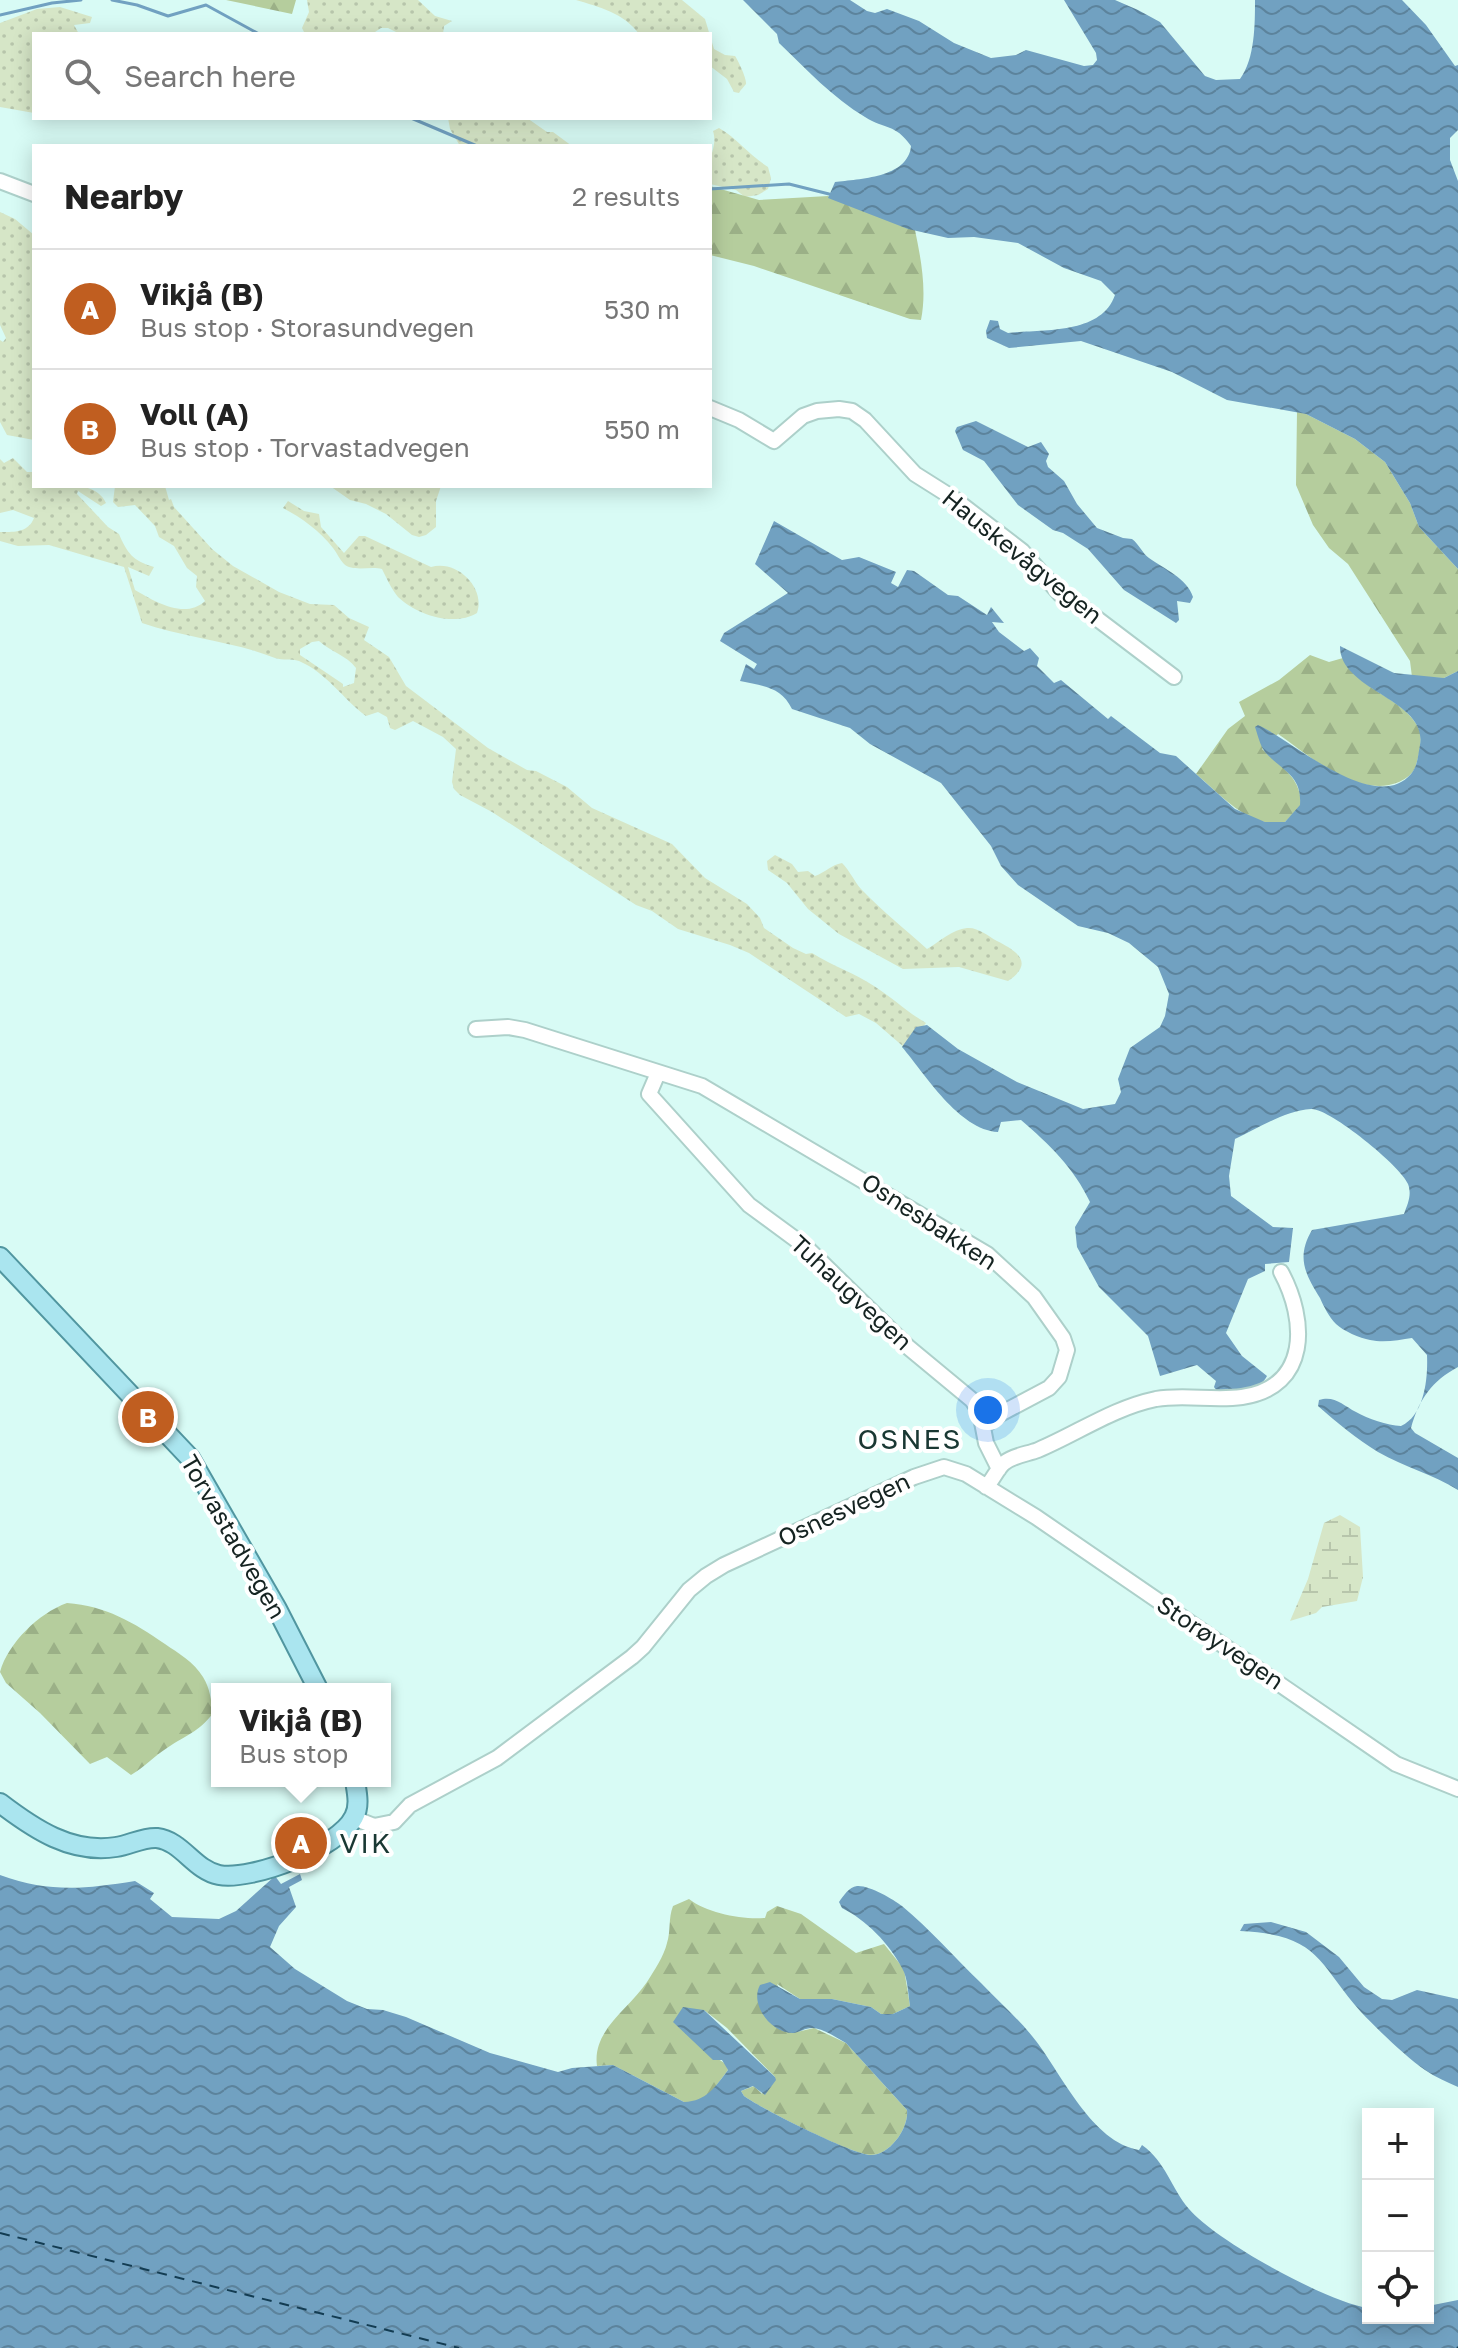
<!DOCTYPE html>
<html lang="en">
<head>
<meta charset="utf-8">
<style>
  body { margin:0; font-family:"Golos Text",sans-serif; background:#f2f2f2; color:#222 }
  .controls { position:absolute; right:24px; bottom:24px; display:grid; overflow:hidden; border-radius:0px; box-shadow:0 4px 20px #0003 }
  .controls button { width:72px; height:72px; display:grid; place-items:center; padding:0; border:0; border-bottom:2px solid #e0e0e0; background:#fff; color:#222; font:40px sans-serif }
  .you { position:absolute; left:988px; top:1410px; width:28px; height:28px; margin:-20px; border:6px solid #fff; border-radius:50%; background:#1a73e8; box-shadow:0 0 0 12px #1a73e833 }
  .badge { display:grid; place-items:center; width:52px; height:52px; border-radius:50%; background:#c05e20; color:#fff; font-size:26px; font-weight:700 }
  .pin { position:absolute; translate:-50% -50%; border:4px solid #fff; box-shadow:0 2px 8px #0006 }
  .popup { position:absolute; left:211px; top:1683px; width:180px; height:104px; box-sizing:border-box; display:grid; place-content:center; border-radius:0px; background:#fff; filter:drop-shadow(0 2px 6px #0005); font-size:26px; white-space:nowrap; color:#767676 }
  .popup b { font-size:30px; color:#222 }
  .popup::after { content:''; position:absolute; left:50%; top:100%; margin-left:-16px; border:16px solid transparent; border-top-color:#fff }
  .list { margin:0; padding:0; list-style:none }
  h2 { display:flex; justify-content:space-between; align-items:center; height:104px; margin:0; padding:0 32px; font-size:34px }
  h2 small { font-size:26px; font-weight:400; color:#767676 }
  .list li { display:grid; grid-template-columns:52px 1fr auto; gap:24px; align-items:center; box-sizing:border-box; height:120px; padding:0 32px; border-top:2px solid #e0e0e0 }
  .list b { display:block; font-size:30px; white-space:nowrap }
  .list p { margin:0; font-size:26px; white-space:nowrap; color:#767676 }
  .list em { font-size:26px; font-style:normal; color:#767676 }
  .icon { flex:none; width:44px; height:44px; fill:none; stroke:currentColor; stroke-width:2; stroke-linecap:round; stroke-linejoin:round }
  .map { position:relative; flex:none; width:1458px; height:2348px; overflow:hidden }
  .search { position:absolute; background:#fff; box-shadow:0 4px 20px #0003; left:32px; top:32px; width:680px; height:88px; display:flex; align-items:center; gap:20px; box-sizing:border-box; padding:0 28px; border-radius:0px; color:#767676; font-size:30px }
  .panel { position:absolute; background:#fff; box-shadow:0 4px 20px #0003; left:32px; top:144px; width:680px; height:344px; border-radius:0px }
  .map>svg:first-child { display:block }
</style>
</head>
<body>
<div class="map">
<svg width="1458" height="2348" viewBox="0 0 1458 2348">
  <defs>
    <pattern id="green-dots" width="8" height="8" patternUnits="userSpaceOnUse" patternTransform="scale(2)"><rect width="8" height="8" fill="#d6e6c7"/><path d="M2 2h.1M6 6h.1" fill="none" stroke="#b7c5ab" stroke-width="1.8" stroke-linecap="round"/></pattern>
    <pattern id="forest-firs" width="22" height="20" patternUnits="userSpaceOnUse" patternTransform="scale(2)"><rect width="22" height="20" fill="#b5cd9d"/><path d="M5 1l3.5 6h-7zM16 11l3.5 6h-7z" fill="#9bb087"/></pattern>
    <pattern id="wetland-marsh" width="20" height="14" patternUnits="userSpaceOnUse" patternTransform="scale(2)"><rect width="20" height="14" fill="#d6e6c7"/><path d="M1 5h8M5 5V1M11 12h8M15 12V8" fill="none" stroke="#b7c5ab"/></pattern>
    <pattern id="water-waves" width="16" height="10" patternUnits="userSpaceOnUse" patternTransform="scale(2)"><rect width="16" height="10" fill="#71a1c1"/><path d="M0 5q4-4 8 0t8 0" fill="none" stroke="#5c839c"/></pattern>
  </defs>
  <rect width="100%" height="100%" fill="#d8fbf5"/>
  <path fill="url(#green-dots)" fill-rule="evenodd" d="M307 0H418L435 16 452 21 444 26 443 34H400L388 28H381L372 34H305L302 28 309 12Z
    M576 0H682L705 19 714 49 725 55 735 56C738 60 747 79 746 84 744 87 741 89 739 93L734 92 727 79 710 66V34H639C624 13 599 7 576 0Z
    M60 7 92 17 90 23 74 25 79 34H34V113L0 107V23L37 9Z
    M448 118H527L547 132H553L572 146H460L450 129Z
    M719 128C738 139 749 155 768 167L771 178 768 189 758 195 745 197 736 190 710 184C710 177 709 170 710 164 711 151 717 144 713 131Z
    M0 212 15 219 34 235V440L7 435 0 422V340L3 342 6 338 0 325Z
    M13 458 27 472H34V486C56 486 95 479 106 503L101 506 78 491 77 494 108 527 119 534C127 553 133 561 154 567L149 576 128 567 135 590C154 601 185 620 205 601L196 587 197 576 187 568 174 546 159 537 155 526 135 505 118 507 113 502 115 486H165L169 500 171 499 174 507 212 549 233 566 279 592 310 604 334 605 349 618 369 627 364 640 389 657 406 686 488 748 527 770 536 771 567 787 592 808 672 844 705 878 747 904 760 918 764 928 793 948 806 954 812 953C832 966 855 973 874 986 893 998 907 1012 926 1023L905 1048 876 1023 859 1014 846 1017 749 953 730 945 678 929 652 911 636 905 492 812 460 795 454 789 452 782 456 749 443 737 413 721 395 730 390 728 387 717 378 712 366 716C343 699 327 673 299 661 291 658 283 661 275 658 232 641 186 638 142 623L124 567 49 545 18 546 0 541V532C14 532 28 533 34 518L13 510 0 513V459L4 463ZM319 641C331 652 346 655 356 668L354 683 343 687V684L300 655V649L312 642Z
    M330 486H441L436 501V527L426 535 419 537 412 535 386 514 366 504 350 500Z
    M288 501 304 511 319 514 321 527 344 553 359 536H365L431 567C457 559 486 588 477 613 454 627 417 615 398 597 392 590 386 577 382 569 371 566 352 572 344 564 340 560 337 553 333 548 320 531 302 518 283 508Z
    M775 855 792 864 798 872 808 871 815 876C826 872 831 865 842 863 850 871 854 881 861 889 881 910 906 930 927 949 939 942 953 929 967 928 978 927 988 936 997 941 1017 951 1035 963 1008 981L959 967 903 969 839 934 808 909 787 883 768 870 767 861Z"/>
  <path fill="url(#forest-firs)" d="M226 0H296L292 14Z
    M710 186 759 200 828 196 915 230C921 259 927 290 921 320L910 319 754 266 710 255Z
    M1297 412 1306 414 1355 439 1385 462 1410 503 1419 527 1458 569V671L1444 678 1412 677 1410 661 1348 564 1329 548 1313 525 1296 485Z
    M1310 655 1329 662 1343 658C1360 692 1404 697 1419 729 1423 738 1419 755 1416 765 1413 774 1407 778 1399 782 1357 799 1310 756 1278 734L1262 749C1281 767 1301 777 1301 805L1285 822C1250 830 1220 794 1196 774L1228 729 1245 716 1239 702 1279 680Z
    M67 1603C106 1606 133 1622 165 1644 178 1653 194 1662 203 1677 210 1688 211 1700 213 1713 199 1732 186 1735 167 1748 154 1756 145 1767 131 1775L107 1757 90 1764 40 1713 6 1683 0 1672C8 1643 39 1613 67 1603Z
    M689 1899C707 1913 742 1920 765 1918L767 1912 777 1906 801 1914 856 1953 884 1944 904 1969 910 2006 893 2014H881L871 2007 832 1999H800L777 1984 797 2032 814 2028 846 2043 907 2110C909 2128 890 2155 871 2155 853 2155 760 2108 744 2096L741 2091 754 2086 762 2094 775 2077 727 2028 704 2010 718 2059 726 2064 728 2070 710 2094 697 2102H684L613 2065 597 2066C592 2030 629 2009 647 1982 654 1971 664 1956 667 1943 671 1931 668 1919 673 1906Z"/>
  <path fill="url(#wetland-marsh)" d="M1340 1515 1360 1527 1363 1577 1357 1601 1322 1607 1316 1613 1290 1621 1308 1579 1324 1523Z"/>
  <path fill="url(#water-waves)" d="M743 0H850L867 11 875 13 887 9 919 21 954 43 991 58 1016 55 1026 50 1084 66 1093 65 1097 60 1096 53 1064 0H1115L1138 10 1160 22 1205 76 1216 80 1240 79C1255 59 1255 24 1255 0H1402L1426 25 1455 66 1458 65V130L1450 138V160L1458 181V569L1419 527 1410 503 1385 462 1355 439 1306 414 1227 400 1172 372 1081 341 1009 348 987 338 986 331 990 320 998 321 1000 329 1008 333C1043 329 1101 335 1115 295L1101 281 1064 268 1018 243 974 237 948 238 908 229 828 198 835 182C859 179 908 178 911 146 895 123 885 130 865 117 833 98 806 69 779 43L777 34Z
    M976 421 1028 447 1041 442 1049 454 1046 461 1048 467 1064 481 1077 504 1097 528 1123 538 1132 539C1139 544 1142 553 1149 558 1164 569 1187 578 1193 597L1190 603 1177 601 1179 620 1176 623 1124 590 1088 549 1063 533 1053 530 1018 505 984 461 963 450 955 431 957 427Z
    M774 521 842 560 859 557 896 572 891 583 898 587 907 570 914 571 948 595 958 596 987 615 991 607 1004 623 992 622 999 632 1024 651 1030 648 1039 658 1037 666 1054 683 1061 680 1108 719 1111 716 1160 753 1176 756 1235 809 1265 822H1285L1300 805C1302 775 1283 772 1265 752 1260 745 1258 736 1255 727L1258 725C1292 740 1375 816 1411 774 1418 766 1418 754 1420 745 1428 699 1339 691 1340 646L1394 673 1444 678 1458 671V1367C1432 1381 1419 1399 1411 1428L1415 1433 1458 1458V1490C1433 1474 1404 1467 1378 1452 1357 1439 1337 1423 1318 1406L1319 1400C1334 1395 1343 1405 1356 1412 1368 1419 1387 1425 1401 1426 1425 1415 1428 1377 1427 1355L1412 1338C1399 1340 1384 1343 1370 1340 1360 1338 1343 1331 1336 1324 1329 1317 1324 1307 1320 1298 1305 1274 1296 1257 1312 1230L1404 1214C1408 1203 1412 1195 1408 1184 1401 1166 1328 1107 1311 1109 1284 1111 1259 1128 1235 1139L1229 1176 1231 1196 1273 1227 1293 1228 1289 1262 1265 1264V1271L1248 1279 1226 1333 1242 1356 1267 1376C1258 1393 1234 1391 1216 1390L1214 1387 1216 1381 1197 1365 1160 1376 1148 1336 1099 1287 1077 1247 1075 1227 1090 1202C1074 1168 1049 1144 1021 1120L1001 1122 998 1132C959 1130 925 1074 902 1047L916 1027 927 1025 958 1049 1017 1082 1083 1109 1115 1104 1121 1092 1118 1079 1130 1048 1160 1027 1165 1016 1169 994 1158 967 1129 943 1108 933 1078 926 1018 885 1001 866 991 846 941 783 870 744 850 728 792 709C781 686 762 686 740 681L746 664 754 669 757 664 720 641 724 633 788 593 755 564Z
    M300 1874 302 1880 289 1887 296 1907 279 1926 270 1947 295 1969 347 2001 367 2009 383 2010 406 2017 490 2053 558 2072 572 2068 613 2065 684 2102C707 2101 715 2087 728 2070L722 2060H713L673 2022 683 2007 704 2010 775 2077 776 2080 765 2095 753 2086 741 2091 744 2096C760 2108 854 2155 871 2155 890 2155 909 2128 907 2110L846 2043C837 2038 823 2028 812 2028 805 2028 800 2032 794 2033 772 2034 749 2005 760 1985L770 1982 800 1999H832L871 2007 881 2014H893L910 2006C908 1995 908 1978 902 1968 889 1943 866 1920 842 1908L839 1902C844 1895 849 1887 857 1886 869 1885 893 1899 902 1906 930 1929 955 1958 981 1983 999 2002 1020 2020 1036 2041 1062 2075 1092 2142 1139 2150L1142 2145C1166 2162 1171 2188 1189 2209 1216 2241 1327 2302 1368 2308V2318H1428V2306L1458 2300V2348H0V1875C50 1893 84 1889 135 1881L154 1893 150 1899 172 1917 219 1919 236 1911 275 1876 281 1884Z
    M1271 1922 1306 1932 1339 1957 1364 1987 1382 1999 1392 2000 1417 1990 1458 1999V2087C1447 2082 1435 2077 1425 2070 1406 2057 1377 2029 1361 2012 1316 1960 1319 1935 1240 1931L1244 1924Z"/>
  <g fill="none" stroke-linecap="round" stroke-linejoin="round">
    <path stroke="#71a1c1" stroke-width="3" d="M112 0 137 5 168 16 206 5 259 34
      M0 15 52 3 81 0
      M411 118 477 146
      M710 189 789 184 829 194"/>
    <path stroke="#133c52" stroke-width="2" stroke-dasharray="10 8" stroke-linecap="butt" d="M0 2233 459 2348
      M1457 2348 1458 2347"/>
    <g stroke="#add0ca" stroke-width="18">
      <path id="minor" d="M0 181 34 194
        M710 408 739 420 774 441 803 416 817 411 839 409 852 411 865 420 915 474 953 498 1022 551 1060 594 1083 608 1174 677
        M476 1029 508 1027 525 1030 702 1086 987 1254 1034 1297 1063 1338 1067 1350 1059 1377 1049 1388 1000 1414 984 1426
        M658 1073 649 1094 749 1205 806 1247 908 1347 972 1400 980 1412 986 1443 999 1469
        M986 1487C993 1480 997 1469 1004 1463 1014 1455 1028 1454 1038 1450 1078 1433 1113 1408 1156 1399 1184 1394 1213 1401 1242 1397 1310 1387 1307 1320 1281 1272
        M354 1818 374 1826 394 1822 410 1805 497 1758 632 1657 643 1647 689 1590 706 1576 724 1565 914 1477 944 1467 966 1474 1036 1517 1396 1764 1458 1789"/>
    </g>
    <g stroke="#5196a0" stroke-width="22">
      <path id="major" d="M0 1257 190 1458 277 1609 318 1689
        M0 1803C34 1829 71 1854 116 1847 130 1845 143 1837 157 1838 182 1841 194 1870 219 1875 252 1881 339 1848 354 1817 360 1806 357 1793 355 1781"/>
    </g>
    <use href="#minor" stroke="#fff" stroke-width="14"/>
    <use href="#major" stroke="#aae5ef" stroke-width="18"/>
  </g>
  <g text-anchor="middle" stroke-width="8" stroke-linejoin="round" paint-order="stroke">
    <g font-size="24" fill="#152321" stroke="#fff">
      <text transform="translate(1022 557) rotate(39)" y="8">Hauskevågvegen</text>
      <text transform="translate(929 1222) rotate(33)" y="8">Osnesbakken</text>
      <text transform="translate(851 1293) rotate(43)" y="8">Tuhaugvegen</text>
      <text transform="translate(844 1510) rotate(-25)" y="8">Osnesvegen</text>
      <text transform="translate(233 1537) rotate(60)" y="8">Torvastadvegen</text>
      <text transform="translate(1220 1643) rotate(34)" y="8">Storøyvegen</text>
    </g>
    <g font-size="28" letter-spacing="2" fill="#193833" stroke="#fff">
      <text x="910" y="1449">OSNES</text>
      <text x="366" y="1853">VIK</text>
    </g>
  </g>
</svg>
<div class="controls">
<button>+</button>
<button>−</button>
<button><svg class="icon" aria-label="locate" viewBox="0 0 24 24"><circle cx="12" cy="12" r="6"/><path d="M12 2v4M12 18v4M2 12h4M18 12h4"/></svg></button>
</div>
<div class="you"></div>
<div class="pin badge" style="left:301px;top:1843px">A</div>
<div class="popup"><b>Vikjå (B)</b>Bus stop</div>
<div class="pin badge" style="left:148px;top:1417px">B</div>
<div class="search"><svg class="icon" aria-label="search" viewBox="0 0 24 24"><circle cx="10" cy="10" r="6"/><path d="M15 15l6 6"/></svg>Search here</div>
<section class="panel">
<h2>Nearby<small>2 results</small></h2>
<ul class="list">
<li><span class="badge">A</span><div><b>Vikjå (B)</b><p>Bus stop · Storasundvegen</p></div><em>530 m</em></li>
<li><span class="badge">B</span><div><b>Voll (A)</b><p>Bus stop · Torvastadvegen</p></div><em>550 m</em></li>
</ul>
</section>
</div>
</body>
</html>
